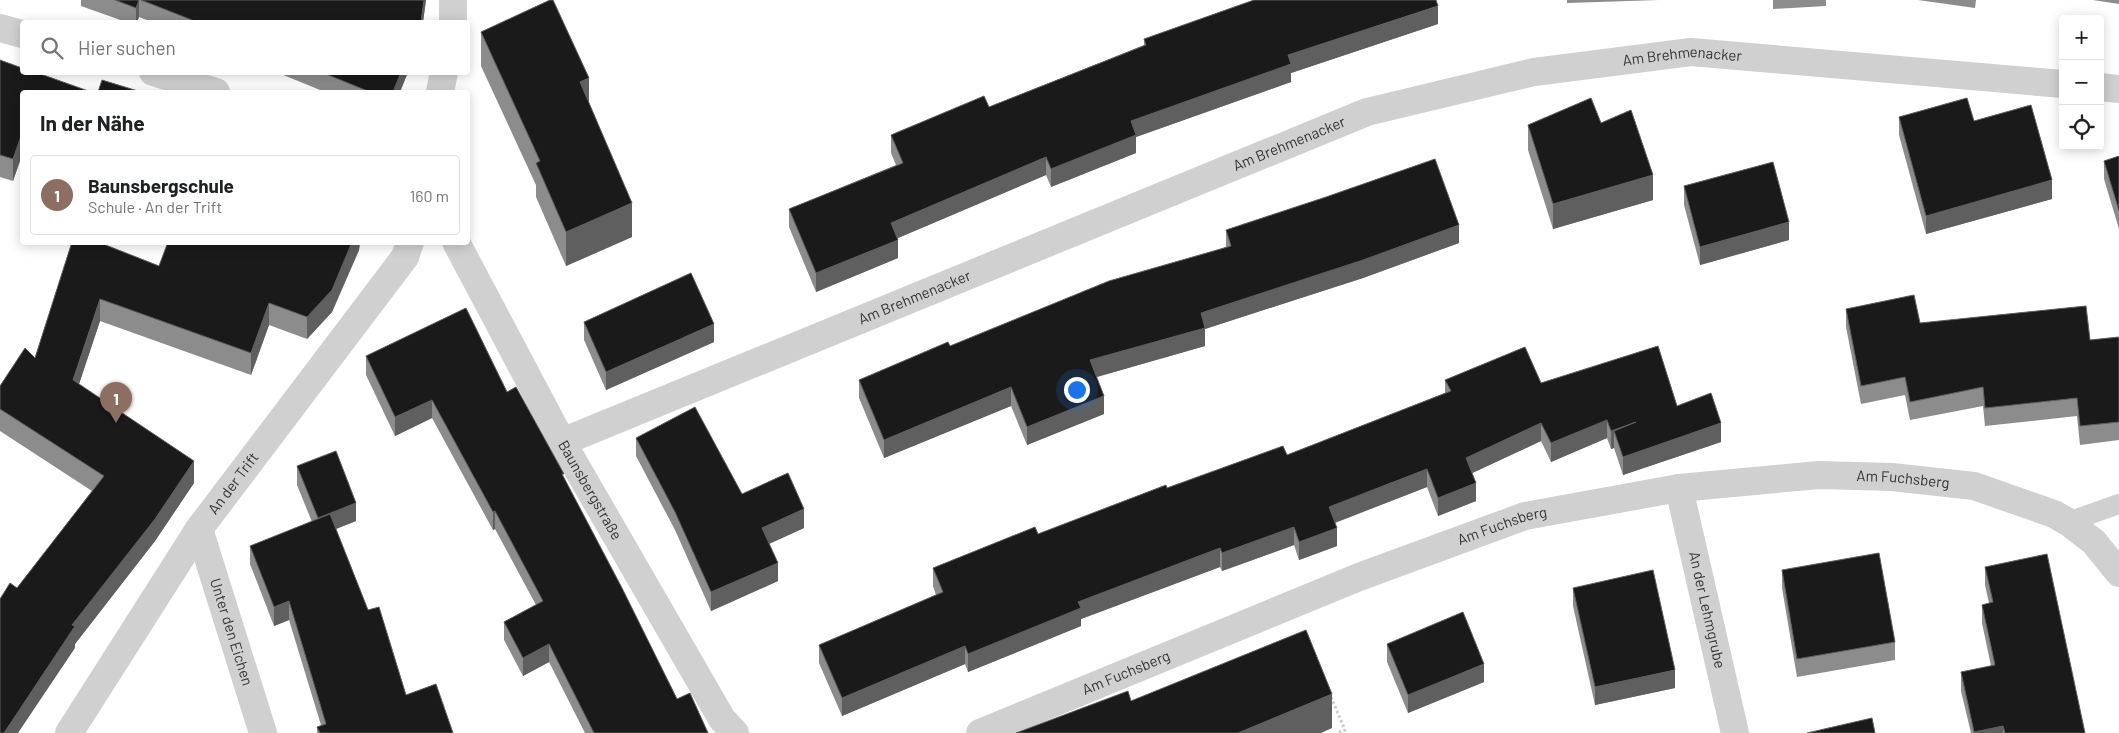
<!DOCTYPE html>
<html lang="de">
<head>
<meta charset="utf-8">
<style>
  body { margin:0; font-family:Barlow,sans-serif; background:#f6f6f6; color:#202124 }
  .controls { position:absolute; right:15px; top:15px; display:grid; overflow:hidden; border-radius:5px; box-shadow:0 2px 12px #0003 }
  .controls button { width:45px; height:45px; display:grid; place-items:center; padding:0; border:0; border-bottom:1px solid #e0e0e0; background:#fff; color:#202124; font:25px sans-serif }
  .you { position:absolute; left:1076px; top:389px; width:18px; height:18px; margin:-12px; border:4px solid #fff; border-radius:50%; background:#1a73e8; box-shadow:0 0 0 8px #1a73e833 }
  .badge { display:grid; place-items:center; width:32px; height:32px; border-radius:50%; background:#0b8043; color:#fff; font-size:16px; font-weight:700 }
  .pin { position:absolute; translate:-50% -41px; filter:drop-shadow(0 1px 2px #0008) }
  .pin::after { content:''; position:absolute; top:26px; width:18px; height:15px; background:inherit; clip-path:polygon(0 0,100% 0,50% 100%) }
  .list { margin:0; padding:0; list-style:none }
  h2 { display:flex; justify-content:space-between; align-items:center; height:65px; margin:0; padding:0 20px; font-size:21px }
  h2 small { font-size:16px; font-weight:400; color:#757577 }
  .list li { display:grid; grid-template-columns:32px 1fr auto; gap:15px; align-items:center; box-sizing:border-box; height:80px; margin:0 10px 10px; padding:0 10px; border:1px solid #e0e0e0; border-radius:5px }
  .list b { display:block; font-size:19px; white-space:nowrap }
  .list p { margin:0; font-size:16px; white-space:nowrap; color:#757577 }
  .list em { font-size:16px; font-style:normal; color:#757577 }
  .icon { flex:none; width:28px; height:28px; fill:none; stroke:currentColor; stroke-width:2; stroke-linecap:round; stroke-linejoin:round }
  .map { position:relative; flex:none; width:2119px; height:733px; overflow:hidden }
  .search { position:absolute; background:#fff; box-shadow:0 2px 12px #0003; left:20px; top:20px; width:450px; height:55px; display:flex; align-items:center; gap:12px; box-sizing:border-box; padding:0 18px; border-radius:5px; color:#757577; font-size:19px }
  .panel { position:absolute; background:#fff; box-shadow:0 2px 12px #0003; left:20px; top:90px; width:450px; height:155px; border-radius:5px }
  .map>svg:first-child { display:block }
</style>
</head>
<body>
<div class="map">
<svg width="2119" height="733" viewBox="0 0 2119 733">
  <rect width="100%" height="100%" fill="#fff"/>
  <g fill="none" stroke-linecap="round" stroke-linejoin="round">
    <path stroke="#cdcdcd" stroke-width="3" stroke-dasharray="2.5 2.5" stroke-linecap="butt" d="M1331 697 1345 730 1337 733"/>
    <path stroke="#d0d0d0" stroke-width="20" d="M2068 522 2119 504"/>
    <g stroke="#d0d0d0" stroke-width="28">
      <path d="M453 22V0"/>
      <path d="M0 28 22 34"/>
      <path d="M153 72 216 92"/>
      <path d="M2100 87 2119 89"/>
      <path d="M440 92 444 72"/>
      <path id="s1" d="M456 242 562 442 722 719 735 733"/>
      <path id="s2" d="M562 442 1367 112 1534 72 1691 52 2063 84"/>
      <path id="s3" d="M1679 488 1735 733"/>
      <path id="s4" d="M199 529 263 733"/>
      <path id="s5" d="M69 733 199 529 405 257 410 242"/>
      <path id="s6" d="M980 733 1359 577 1525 516 1679 488 1819 475 1892 477 1974 486 2054 514 2068 522 2094 542 2119 573"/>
    </g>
  </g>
  <path fill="#8c8c8c" d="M81 0H426L423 22H152L139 17 137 22H126L81 6Z
    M1567 0H1659L1567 3Z
    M1773 0H1826V6L1773 9Z
    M1918 0H1976L1975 8Z
    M2093 0H2119V4Z
    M1438 24 1291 73V82L1136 137V153L1051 187 1046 175 898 238V258L816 292 789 227V209L896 165 891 153V135L989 107 1144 45V39Z
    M481 32 589 103 632 237 566 266 536 197V185L481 66Z
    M0 60 22 92V155L13 181 0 177Z
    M276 72H408L400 92H325Z
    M1899 117 1974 121 2052 199 1926 234 1899 135Z
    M1601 123 1653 200 1553 229 1528 150V125Z
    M2119 156V229L2104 179V161Z
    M1684 186 1789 240 1700 265 1684 205Z
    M1226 230 1459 243 1363 278 1205 329V346L1096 377 1104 414 1027 445 1011 406 884 458 859 398V380L1226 247Z
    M72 242 159 266 168 242H360L359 250 332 312 307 339 269 325 251 375 100 321 79 384 194 483 155 541 75 644V648L17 588 92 491 0 431V386L35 358Z
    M1846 309 1920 323 2090 340 2119 337V440L2080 445 2077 416 1985 426 1983 406 1910 420 1905 395 1861 404 1846 327Z
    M584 322 714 342 606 390 584 340Z
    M366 356 507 392 564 478 677 699 708 733H585L549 662 523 676 504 640V622L536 605 495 529 493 530 432 418 395 436 366 375Z
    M1445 380 1541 383 1677 406 1721 442 1623 475 1614 448 1611 449 1607 438 1551 462 1541 441 1472 473 1476 501 1438 516 1427 487 1335 523 1337 546 1299 560 1294 545 1222 571 1220 567 1081 619V626L968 672 965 664 842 716 819 663V645L936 595 933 586V568L1038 534 1167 488 1287 455 1445 393Z
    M636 438 804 528 769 544 778 581 711 611 675 530 636 456Z
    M297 466 356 521 336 529 368 610 406 695 453 733H317V727L321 725 289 620 274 626 250 564V546L312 522 297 485Z
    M1985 567 2085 733H1971L1961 691V672L1991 666 1982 623V605L1989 603 1985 585Z
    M1782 570 1895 642V660L1797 677 1782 588Z
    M1573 588 1675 688 1595 705 1573 606Z
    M1387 644 1484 682 1408 713 1387 662Z"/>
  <path fill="#5f5f5f" d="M139 0V17L137 22H136V8Z
    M424 0H426L423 22H421Z
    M1438 6V24L1291 73V82L1136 137V153L1051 187V169L1131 121 1288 55Z
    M401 72H408L400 92H393Z
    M589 78V112L580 82Z
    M22 133V155L13 181V159Z
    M1046 157V175L891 241V223Z
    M1653 175V200L1553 229V204Z
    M2052 180V199L1926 234V216Z
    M632 203V237L566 266V232Z
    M1789 222V240L1700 265V247Z
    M1459 225V243L1363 278 1205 329V346L1090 379V360L1201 313Z
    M898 240V258L816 292V273Z
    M352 242H360L359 250 332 312 307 339V317Z
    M100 299V321L73 402V380Z
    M269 303V325L251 375V353Z
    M714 324V342L606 390V372Z
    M1011 387V406L884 458V440Z
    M1104 396V414L1027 445V427Z
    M432 400V418L395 436V417Z
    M1607 420V438L1551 462V443Z
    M1636 422 1614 431V448L1611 449V431Z
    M1541 423V441L1466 476V458Z
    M1721 423V442L1623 475V457Z
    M194 461V483L155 541 75 644V648L18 733H4L72 625Z
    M1427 469V487L1329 525V507Z
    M1476 483V501L1438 516V498Z
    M356 503V521L318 536V518Z
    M804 509V528L762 547V528Z
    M495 511V529L493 530V512Z
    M1294 527V545L1222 571V553Z
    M1337 528V546L1299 560V542Z
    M1220 548V567L1081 619V626L968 672V654L1078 602Z
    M778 563V581L711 611V592Z
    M289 601V620L274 626V607Z
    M549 644V662L523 676V658Z
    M965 646V664L842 716V698Z
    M1484 664V682L1408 713V695Z
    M1675 670V688L1595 705V687Z
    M1332 694V728L1321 733H1238Z
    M2003 726V733H1974V732Z"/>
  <path fill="#1a1a1a" stroke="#5f5f5f" d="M115 0H139L136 8Z
    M141 0H424L421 22H197Z
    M550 0H553L589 78 580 82 632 203 566 232 536 163 540 161 481 32Z
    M1254 0H1436L1438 6 1288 55 1291 64 1131 121 1136 135 1051 169 1046 157 891 223 898 240 816 273 789 209 903 163 891 135 984 96 989 107 1146 45 1144 39Z
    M0 60 22 68V72H35L91 92H22V133L13 159 0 155Z
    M321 72H401L393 92H370Z
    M102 80 141 92H98Z
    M1591 98 1601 123 1631 110 1653 175 1553 204 1528 125Z
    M1967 98 1974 121 2031 105 2052 180 1926 216 1899 117Z
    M2119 156V211L2104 161Z
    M1435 159 1459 225 1363 260 1201 313 1205 328 1090 360 1104 396 1027 427 1011 387 884 440 859 380 948 342 950 346 1109 281 1231 246 1226 230 1326 197Z
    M1773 162 1789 222 1700 247 1684 186Z
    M72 242H98L159 266 168 242H352L332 290 307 317 269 303 251 353 100 299 73 380 194 461 155 519 72 625 75 626 4 733H0V599L10 583 17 588 104 476 0 409V386L25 348 35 358Z
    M691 273 714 324 606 372 584 322Z
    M1914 295 1920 323 2086 306 2090 340 2119 337V422L2080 426 2077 398 1985 408 1983 387 1910 402 1905 377 1861 386 1846 309Z
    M466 308 507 392 516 387 564 474H562L622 588 677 699 690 693 708 733H594L549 644 523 658 504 622 543 601 495 511 493 512 432 400 395 417 366 356Z
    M1658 346 1677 406 1711 393 1721 423 1623 457 1614 431 1636 422 1611 431 1607 420 1551 443 1541 423 1466 458 1476 483 1438 498 1427 469 1329 507 1337 528 1299 542 1294 527 1222 553 1220 548 1078 602 1081 608 968 654 965 646 842 698 819 645 943 592 933 568 1035 527 1038 534 1166 485 1167 488 1283 446 1287 455 1451 391 1445 380 1525 347 1541 383Z
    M695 407 742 494 788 473 804 509 762 528 778 563 711 592 675 512 636 438Z
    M336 451 356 503 318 518 297 466Z
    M330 514 368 610 379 607 406 695 436 684 453 733H320L317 727 326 724 289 601 274 607 250 546Z
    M1879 553 1895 642 1797 659 1782 570Z
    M2047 554 2085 733H2005L2003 726 1974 732 1961 672 1995 665 1982 605 1993 602 1985 567Z
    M1653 570 1675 670 1595 687 1573 588Z
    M1463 612 1484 664 1408 695 1387 644Z
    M1306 630 1332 694 1238 733H1016L1128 691 1131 701Z
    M1872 718 1875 733H1807Z"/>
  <g text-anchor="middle" stroke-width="5" stroke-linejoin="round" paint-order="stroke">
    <g font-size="15" fill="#333" stroke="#fff">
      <text dy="5" stroke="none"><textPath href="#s2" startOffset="1191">Am Brehmenacker</textPath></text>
      <text dy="5" stroke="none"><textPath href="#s2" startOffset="786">Am Brehmenacker</textPath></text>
      <text dy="5" stroke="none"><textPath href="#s2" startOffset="381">Am Brehmenacker</textPath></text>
      <text dy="5" stroke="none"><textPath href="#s6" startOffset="968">Am Fuchsberg</textPath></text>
      <text dy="5" stroke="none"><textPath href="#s5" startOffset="299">An der Trift</textPath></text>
      <text dy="5" stroke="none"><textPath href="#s1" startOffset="282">Baunsbergstraße</textPath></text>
      <text dy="5" stroke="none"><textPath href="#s6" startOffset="562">Am Fuchsberg</textPath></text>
      <text dy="5" stroke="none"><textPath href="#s3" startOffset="125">An der Lehmgrube</textPath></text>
      <text dy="5" stroke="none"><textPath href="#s4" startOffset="108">Unter den Eichen</textPath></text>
      <text dy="5" stroke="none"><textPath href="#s6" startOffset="158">Am Fuchsberg</textPath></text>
    </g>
  </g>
</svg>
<div class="controls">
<button>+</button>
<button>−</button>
<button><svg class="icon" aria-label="locate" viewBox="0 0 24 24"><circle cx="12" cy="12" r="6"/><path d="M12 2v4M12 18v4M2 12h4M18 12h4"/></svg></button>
</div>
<div class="you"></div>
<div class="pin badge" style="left:116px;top:423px;background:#8d6e63">1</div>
<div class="search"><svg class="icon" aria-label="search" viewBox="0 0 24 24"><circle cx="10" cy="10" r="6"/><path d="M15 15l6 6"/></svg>Hier suchen</div>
<section class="panel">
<h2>In der Nähe<small></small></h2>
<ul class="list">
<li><span class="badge" style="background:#8d6e63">1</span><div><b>Baunsbergschule</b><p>Schule · An der Trift</p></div><em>160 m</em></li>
</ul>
</section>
</div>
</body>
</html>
